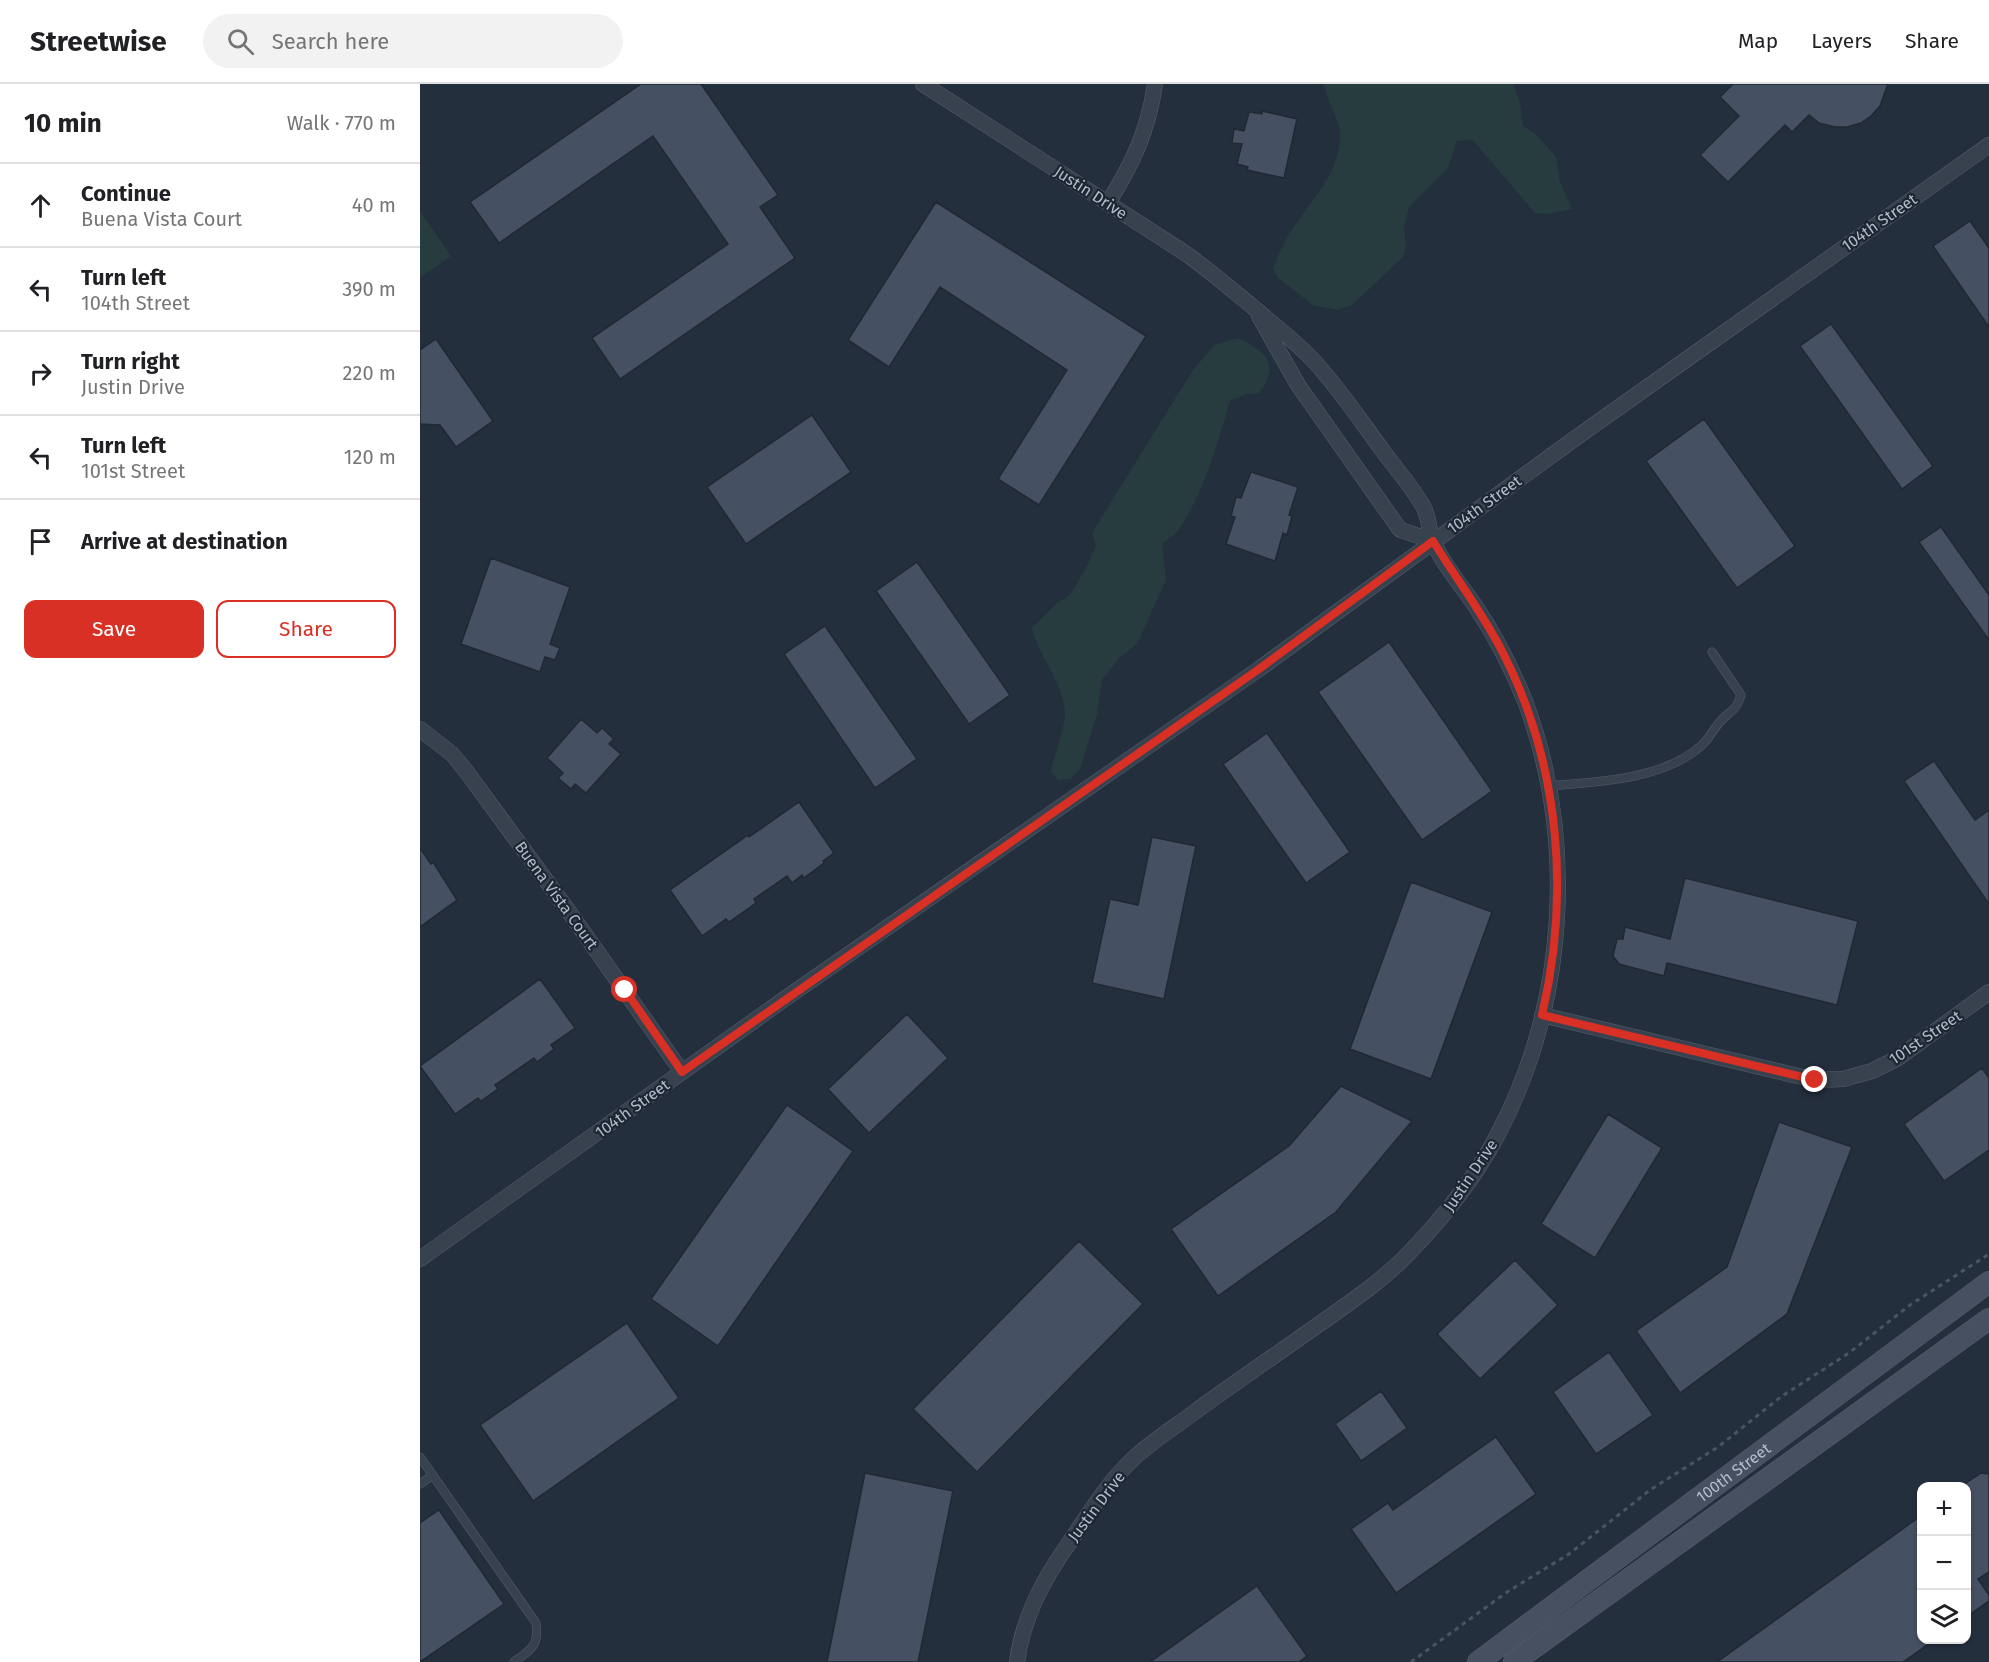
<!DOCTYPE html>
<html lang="en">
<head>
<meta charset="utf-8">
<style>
  body { margin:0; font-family:"Fira Sans",sans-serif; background:#f2f2f2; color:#202124 }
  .controls { position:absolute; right:18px; bottom:18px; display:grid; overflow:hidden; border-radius:12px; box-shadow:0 2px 4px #0004 }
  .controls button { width:54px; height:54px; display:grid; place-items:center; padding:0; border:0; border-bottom:2px solid #e0e0e0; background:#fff; color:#202124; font:30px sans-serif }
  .stop { position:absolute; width:18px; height:18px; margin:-14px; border:4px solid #d93025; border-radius:50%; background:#fff }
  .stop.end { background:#d93025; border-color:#fff; box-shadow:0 2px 6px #0008 }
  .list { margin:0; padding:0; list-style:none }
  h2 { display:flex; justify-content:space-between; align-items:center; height:78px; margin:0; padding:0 24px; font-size:26px }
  h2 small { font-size:20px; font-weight:400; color:#757577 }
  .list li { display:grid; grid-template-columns:39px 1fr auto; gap:18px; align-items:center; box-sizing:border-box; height:84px; padding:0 24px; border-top:2px solid #e0e0e0 }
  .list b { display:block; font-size:22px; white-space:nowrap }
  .list p { margin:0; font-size:20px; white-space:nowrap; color:#757577 }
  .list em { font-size:20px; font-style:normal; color:#757577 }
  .actions { display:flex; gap:12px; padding:18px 24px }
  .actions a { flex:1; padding:14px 0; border:2px solid #d93025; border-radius:12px; text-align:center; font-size:21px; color:#d93025 }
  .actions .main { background:#d93025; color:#fff }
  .icon { flex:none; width:33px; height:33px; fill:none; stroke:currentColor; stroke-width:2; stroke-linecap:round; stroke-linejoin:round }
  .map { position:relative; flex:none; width:1569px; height:1578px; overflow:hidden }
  header { display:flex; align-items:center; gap:36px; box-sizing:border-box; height:84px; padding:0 30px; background:#fff; border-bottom:2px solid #e0e0e0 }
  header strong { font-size:28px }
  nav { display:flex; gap:33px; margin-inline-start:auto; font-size:21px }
  .search { width:420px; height:54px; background:#f2f2f2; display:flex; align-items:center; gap:15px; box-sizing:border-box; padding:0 21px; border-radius:33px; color:#757577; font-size:22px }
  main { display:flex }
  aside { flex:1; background:#fff }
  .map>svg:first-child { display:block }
</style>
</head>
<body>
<header>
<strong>Streetwise</strong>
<div class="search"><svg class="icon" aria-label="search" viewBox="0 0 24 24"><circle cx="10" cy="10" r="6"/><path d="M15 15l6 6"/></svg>Search here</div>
<nav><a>Map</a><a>Layers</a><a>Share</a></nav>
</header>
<main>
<aside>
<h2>10 min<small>Walk · 770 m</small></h2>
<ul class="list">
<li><svg class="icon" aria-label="ahead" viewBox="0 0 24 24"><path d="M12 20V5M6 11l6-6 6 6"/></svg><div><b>Continue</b><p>Buena Vista Court</p></div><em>40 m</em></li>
<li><svg class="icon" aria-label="left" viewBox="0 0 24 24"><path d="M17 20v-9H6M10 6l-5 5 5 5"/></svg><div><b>Turn left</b><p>104th Street</p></div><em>390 m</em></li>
<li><svg class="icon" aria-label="right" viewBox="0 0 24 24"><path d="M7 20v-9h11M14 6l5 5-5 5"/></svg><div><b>Turn right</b><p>Justin Drive</p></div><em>220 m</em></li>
<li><svg class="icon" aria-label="left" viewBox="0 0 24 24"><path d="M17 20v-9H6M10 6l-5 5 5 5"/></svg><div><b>Turn left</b><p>101st Street</p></div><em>120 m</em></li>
<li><svg class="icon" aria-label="arrive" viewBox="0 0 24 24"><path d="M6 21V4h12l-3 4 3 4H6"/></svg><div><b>Arrive at destination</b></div></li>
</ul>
<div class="actions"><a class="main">Save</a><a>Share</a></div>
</aside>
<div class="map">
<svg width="1569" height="1578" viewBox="0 0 1569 1578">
  <rect width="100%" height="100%" fill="#242f3e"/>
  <path fill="#263c3f" d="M904 0H1093L1100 19 1103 42 1116 50 1136 73 1140 98 1152 125 1128 130 1115 129 1053 56 1037 57 1028 84 989 123 984 143 986 164 983 173 932 221 918 226 893 221 857 193 853 183C858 173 862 163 867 154 886 122 916 95 920 57 922 35 907 20 904 0Z
    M0 127 31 172 0 194Z
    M818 254C846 269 861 277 839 310H826L810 317C797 360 785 406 760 444 756 450 748 455 742 460L746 496 717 560 699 574 682 596 677 630 660 685 650 695 638 696 631 687C634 672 646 640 645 627 642 596 619 573 612 544L637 519 650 511 667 482 676 462 672 449 771 289 794 261Z"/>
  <path fill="#455162" stroke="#1f2835" stroke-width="1.5" d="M221 0H281L358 111 340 123 375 174 200 295 172 254 308 160 233 52 79 159 50 118Z
    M1313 0H1468L1460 22 1451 32 1441 39 1427 43H1415L1399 39 1389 31 1372 48 1365 41 1308 98 1280 71 1319 32 1300 13Z
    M842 27 877 35 864 94 827 86 828 83 817 80 822 60 812 59 814 45 824 47 829 28 842 30Z
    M516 118 726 252 619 421 578 395 647 286 520 203 469 283 428 256Z
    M1550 137 1569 164V243L1513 162Z
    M1411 240 1513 382 1482 405 1380 262Z
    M16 255 73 337 36 363 20 341 0 340V266Z
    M392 331 431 388 326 460 287 403Z
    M1284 335 1375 462 1317 504 1226 377Z
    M831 388 878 403 869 431 872 432 867 451 863 449 855 477 806 460 815 433 811 432 816 413 821 414Z
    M1521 443 1569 511V556L1499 458Z
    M71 474 150 503 130 560 140 564 135 576 125 573 120 588 41 560Z
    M497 478 590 611 549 640 456 507Z
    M405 542 497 675 455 704 364 570Z
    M969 558 1072 707 1002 756 898 608Z
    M161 635 177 649 182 644 194 655 189 660 201 670 166 709 155 700 151 705 138 694 143 689 127 674Z
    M847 649 930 768 886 799 803 680Z
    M1514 677 1555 736 1569 726V820L1484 697Z
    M379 718 414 769 403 777 404 779 384 794 382 791 372 799 367 792 334 815 336 819 309 838 306 835 282 852 250 806 328 751 329 753Z
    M732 753 776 762 744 915 672 899 690 815 718 821Z
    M0 764 11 780 13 778 37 816 0 843Z
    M1265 794 1438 837 1417 921 1247 879 1244 892 1199 880 1193 872 1197 855H1203L1205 843 1250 855Z
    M991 798 1072 828 1011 995 930 965Z
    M120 895 155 944 131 961 134 965 117 978 114 974 75 1001 78 1005 61 1017 58 1014 35 1030 0 982Z
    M487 930 528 974 449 1049 408 1005Z
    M1562 984 1569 994V1066L1524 1097 1484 1040Z
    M921 1002 992 1037 916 1128 798 1212 751 1145 869 1062Z
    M367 1021 433 1067 298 1262 231 1215Z
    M1188 1030 1242 1064 1175 1174 1121 1140Z
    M1359 1038 1432 1063 1367 1230 1260 1309 1216 1247 1307 1183Z
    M659 1157 723 1220 557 1388 493 1325Z
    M1095 1176 1138 1221 1060 1295 1017 1250Z
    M207 1239 259 1314 113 1417 60 1341Z
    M1189 1268 1233 1331 1176 1370 1133 1308Z
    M961 1307 987 1344 941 1377 915 1340Z
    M1076 1353 1116 1410 976 1509 931 1445 968 1419 973 1426Z
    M445 1389 533 1407 498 1578H407Z
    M1561 1389 1569 1390V1488L1558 1495 1569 1511V1517L1546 1533V1399Z
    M19 1426 84 1520 0 1578V1439Z
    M1502 1431V1556H1514L1483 1578H1297Z
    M837 1502 887 1572 879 1578H730Z"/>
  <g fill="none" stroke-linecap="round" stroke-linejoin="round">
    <g stroke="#565f6c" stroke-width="9">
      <path id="lane" d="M1127 702C1176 698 1244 696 1282 661 1289 655 1293 646 1299 639 1309 626 1315 630 1321 611L1292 568
        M0 1373 116 1539C119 1562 112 1565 94 1578
        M0 1400 13 1391"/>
    </g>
    <g stroke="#565f6c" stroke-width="16">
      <path id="street" d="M503 0 765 169C789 186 811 205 834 224 854 241 875 257 893 276 919 304 940 336 963 367 976 385 993 404 1004 424 1009 434 1009 447 1013 457 1023 481 1042 502 1056 523 1076 553 1092 585 1105 617 1157 756 1147 920 1077 1052 1054 1096 1022 1135 988 1170 961 1198 929 1219 898 1241 857 1270 816 1298 776 1327 755 1343 732 1357 713 1375 687 1399 669 1430 649 1459 623 1496 603 1533 597 1578
        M688 119C713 79 728 47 735 0
        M839 232 878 301 978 443 981 446 1013 457
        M0 645 32 670 46 687 147 825 262 988
        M1122 931 1395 996 1423 995 1452 987 1478 974 1569 908
        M0 1175 363 916 839 585 1157 353 1569 61"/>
    </g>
    <g stroke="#565f6c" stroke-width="22">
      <g id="secondary">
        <path id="s1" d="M1058 1578 1569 1198"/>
        <path d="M1094 1578 1569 1235"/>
      </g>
    </g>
    <path stroke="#44595c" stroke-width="3" stroke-dasharray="4.5 4.5" stroke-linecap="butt" d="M991 1578 1087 1508 1149 1470 1230 1406 1298 1363 1362 1312 1429 1269 1490 1221 1569 1170"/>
    <use href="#lane" stroke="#38414e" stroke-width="8"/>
    <use href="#street" stroke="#38414e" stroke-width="15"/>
    <use href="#secondary" stroke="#465061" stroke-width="21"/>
  </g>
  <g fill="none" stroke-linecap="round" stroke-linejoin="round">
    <path stroke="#d93025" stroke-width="8" d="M205 906 262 988 839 585 1013 457C1037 496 1065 532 1085 573 1140 683 1150 812 1122 931L1395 996"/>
  </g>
  <g text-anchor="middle" stroke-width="4.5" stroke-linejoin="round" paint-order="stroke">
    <g font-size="16" fill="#b4bcc9" stroke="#1d2633">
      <text transform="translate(671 108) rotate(33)" y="6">Justin Drive</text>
      <text transform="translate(1459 138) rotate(-35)" y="6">104th Street</text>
      <text transform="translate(1064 420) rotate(-36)" y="6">104th Street</text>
      <text transform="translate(137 811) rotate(54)" y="6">Buena Vista Court</text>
      <text transform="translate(1505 953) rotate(-34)" y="6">101st Street</text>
      <text transform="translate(212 1024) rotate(-36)" y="6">104th Street</text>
      <text transform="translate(1050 1091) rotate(-56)" y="6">Justin Drive</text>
      <text dy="6" stroke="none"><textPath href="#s1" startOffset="318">100th Street</textPath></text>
      <text transform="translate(676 1422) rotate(-53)" y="6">Justin Drive</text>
    </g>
  </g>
</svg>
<div class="controls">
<button>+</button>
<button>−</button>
<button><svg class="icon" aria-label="layers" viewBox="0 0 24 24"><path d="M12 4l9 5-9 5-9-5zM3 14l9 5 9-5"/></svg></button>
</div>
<div class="stop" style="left:205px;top:906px"></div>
<div class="stop end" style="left:1395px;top:996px"></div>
</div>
</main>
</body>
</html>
